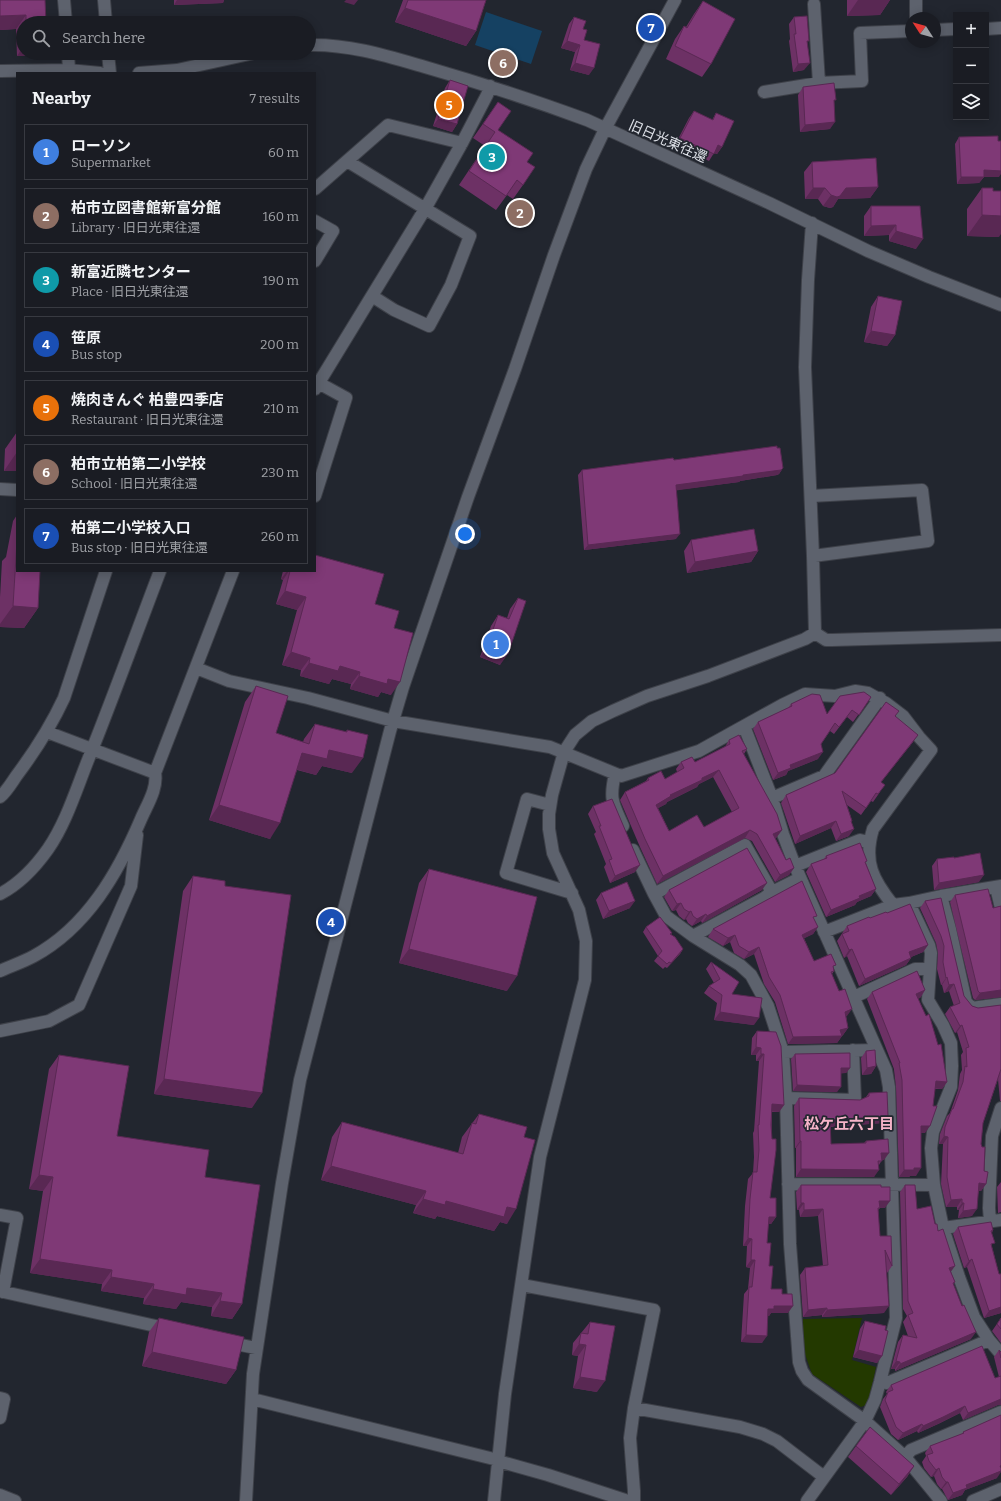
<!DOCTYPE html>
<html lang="en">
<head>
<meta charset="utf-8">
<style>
  body { margin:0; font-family:Bitter,"Noto Sans JP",serif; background:#23252b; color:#f1f3f6 }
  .controls { position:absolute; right:12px; top:12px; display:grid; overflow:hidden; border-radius:0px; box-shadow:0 2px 10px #0003 }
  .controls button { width:36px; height:36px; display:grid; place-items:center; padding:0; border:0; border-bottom:1px solid #383a41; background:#1a1c23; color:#f1f3f6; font:20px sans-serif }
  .compass { position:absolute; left:905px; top:12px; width:36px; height:36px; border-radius:50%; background:#1a1c23; box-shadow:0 2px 10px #0003; rotate:306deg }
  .you { position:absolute; left:465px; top:534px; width:14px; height:14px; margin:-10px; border:3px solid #fff; border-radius:50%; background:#1a73e8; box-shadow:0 0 0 6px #1a73e833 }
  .badge { display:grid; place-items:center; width:26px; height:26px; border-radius:50%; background:#f09ab7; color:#fff; font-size:13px; font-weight:700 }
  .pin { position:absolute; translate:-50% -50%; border:2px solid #fff; box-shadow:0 1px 4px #0006 }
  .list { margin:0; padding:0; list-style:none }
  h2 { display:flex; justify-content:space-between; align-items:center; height:52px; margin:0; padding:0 16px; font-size:17px }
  h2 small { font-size:13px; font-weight:400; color:#9fa1a6 }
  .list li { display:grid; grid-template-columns:26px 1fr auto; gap:12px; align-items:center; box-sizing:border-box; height:56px; margin:0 8px 8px; padding:0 8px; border:1px solid #383a41; border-radius:0px }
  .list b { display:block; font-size:15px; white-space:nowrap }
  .list p { margin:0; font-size:13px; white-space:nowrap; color:#9fa1a6 }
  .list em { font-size:13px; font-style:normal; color:#9fa1a6 }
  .icon { flex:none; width:22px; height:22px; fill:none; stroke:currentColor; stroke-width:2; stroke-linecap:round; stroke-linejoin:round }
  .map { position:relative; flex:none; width:1001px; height:1501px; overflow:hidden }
  .search { position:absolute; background:#1a1c23; box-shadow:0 2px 10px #0003; left:16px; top:16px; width:300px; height:44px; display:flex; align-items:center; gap:10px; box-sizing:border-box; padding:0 14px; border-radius:22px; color:#9fa1a6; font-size:15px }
  .panel { position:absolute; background:#1a1c23; box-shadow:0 2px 10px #0003; left:16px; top:72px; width:300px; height:500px; border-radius:0px }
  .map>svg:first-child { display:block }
</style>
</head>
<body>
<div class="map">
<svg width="1001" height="1501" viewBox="0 0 1001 1501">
  <rect width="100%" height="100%" fill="#22262f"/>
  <path fill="#233900" d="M862 1318 852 1360 876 1367 869 1400 866 1405 861 1407 812 1374 805 1354 803 1339V1319Z"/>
  <path fill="#154162" d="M486 12 542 31 531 64 475 45Z"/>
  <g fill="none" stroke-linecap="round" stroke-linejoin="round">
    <g stroke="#3e4149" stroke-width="14">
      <path id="minor" d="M64 0 66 23
        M104 0 106 23
        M814 4 819 83
        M916 18V0
        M986 29 1001 28
        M935 30 956 29
        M309 45C349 44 387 56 425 67 480 83 533 100 587 120L769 203 868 251 929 277 1001 305
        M68 53 69 70
        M108 53 110 73
        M0 71 69 70 100 73
        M139 73 177 70 254 53
        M764 92 819 83 862 81 860 33 911 31
        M347 161 470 236 451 285 429 326 394 310 372 296
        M315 189 388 125 462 143
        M315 221 333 231 315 261
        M812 223 808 280 805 367 813 556 815 633
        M315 381 346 398 315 496
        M315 389 425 209 462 143 487 95 490 86
        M0 489 17 490
        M811 496 922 490 928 541 813 556
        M196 668 229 681 308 698 393 721 550 747 621 776 699 751 782 705 805 694 835 696 855 691 868 693 886 703 903 716 919 737 931 750 873 829C863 862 873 880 893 905
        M744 726 772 798 783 834 795 866 877 1050 886 1070 889 1087 896 1318 880 1382 875 1400 865 1421 807 1501
        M47 732 155 773
        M615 774C609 800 613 803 623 826
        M0 797C7 791 12 782 17 775 35 751 51 726 64 698L106 571
        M772 798 824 776 880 698
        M550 805 527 799 506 873 572 893
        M633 850 654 894 666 916 693 936 740 965 751 975 768 1006 783 1052 786 1098 790 1244 799 1362 802 1371 808 1380 865 1421 905 1457 941 1501
        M795 866 860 840 869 842
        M996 887 1001 908
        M0 894C19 884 36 866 48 849 66 823 76 790 88 760 113 698 136 634 160 571
        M654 894 745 845 772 892
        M941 896 950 929 966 1002 972 1008 1001 1004
        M909 903 941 896 1001 886
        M824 932 893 905 909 903 929 945 931 953 928 1000 943 1025 951 1043 952 1066 951 1087 933 1132 931 1148 934 1185 943 1228 959 1277 974 1317 989 1340 1001 1354
        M693 936 764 898 772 892 800 878
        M0 971C11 966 23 962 34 956 87 927 118 873 141 819 147 805 158 788 155 773L233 571
        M854 997 915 969H930
        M0 1031 49 1021 79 1005 131 886 137 835
        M783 1052 877 1050
        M786 1098 855 1100 853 1050
        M788 1184 934 1185
        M0 1215 17 1218 3 1292
        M990 1221 989 1208 992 1136 1001 1108
        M943 1228 1001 1220
        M522 1285 654 1310 634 1408 630 1438 634 1491V1501
        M0 1291 169 1329
        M226 1342 256 1348
        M880 1382 887 1383 989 1340
        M0 1398 4 1399 0 1418
        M252 1399 498 1460
        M634 1408 740 1427 763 1434 777 1441 824 1477
        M905 1457 911 1450 1001 1412
        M498 1461 548 1475 628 1501
        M0 1495 15 1501
        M246 1501 253 1374 282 1183 300 1080 390 731 403 687 468 497 515 369 554 255 586 169 605 129 675 0
        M494 1501 505 1394 540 1157 585 980 586 941 579 910 553 853 549 829V814L552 795 564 752 575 735 592 721 613 711 647 696 708 676 805 639 815 633 826 640H832L1001 635
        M973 1501 1001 1489"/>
    </g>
    <use href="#minor" stroke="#5d626d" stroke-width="12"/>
  </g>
  <path fill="#6d3165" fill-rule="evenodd" d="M0 0 46 23H23V53H38L37 55 17 56 16 29 0 30Z
    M174 0H224L223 3 174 5Z
    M403 0H486L476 31 466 46 395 22Z
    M847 0H890L880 15 847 16Z
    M703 1 711 64 702 77 666 59 675 39 684 26 686 27 694 14Z
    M574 17 583 29 584 40 589 75 570 70 575 52 561 48 569 24Z
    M794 17 807 43 804 70 793 72 789 41 790 39 789 24Z
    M450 80 457 124 452 132 433 126 445 88Z
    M803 87 834 104 830 129 800 132 798 95Z
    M498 102V130L527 162 523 185 513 199 507 195 496 210 459 185 485 146 473 138Z
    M694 111 712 120 716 113 722 147 717 154 714 153 709 161 675 145 689 118Z
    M959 137 999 177H984L979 183 957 184 955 144Z
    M812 162 878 187 870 198 838 199 833 207 830 208 823 206 818 199H805L804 172Z
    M982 188 999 237 967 236V209Z
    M871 206H920L916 249 889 241V235L864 236V216Z
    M878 296 895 335 887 346 864 342 871 307Z
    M17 432V471H4L5 449Z
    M674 460 783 468 779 474 777 475 740 481 739 482 676 490V539L584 550 578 475 582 470Z
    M17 515V571L38 608 24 628 0 627V597L2 561 6 557 13 521Z
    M691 540 758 551 751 562 687 573 684 551Z
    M283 571H315L375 604 394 628 391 695 381 692 378 697 350 689 351 684 332 679 329 684 300 676 301 670 282 665 297 610 276 604 283 580 281 579Z
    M518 598 500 665 480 657 491 626 498 615 507 618 510 609Z
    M256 686 276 733 303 742 304 739 315 724 346 732 347 730 352 773 322 766 316 775 297 770 270 839 209 820 245 702Z
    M871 697 853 722 847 717 834 734 830 731 821 744 818 759 788 771 786 775 773 780 753 729 758 722 788 708 791 704 827 714Z
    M895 716 913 742 881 782 880 792 873 802 871 801 861 815 847 805 852 821V822L849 836 836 841 831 828 795 844 781 803 786 795 835 773Z
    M729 740 747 749 744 754 782 830 776 838H775L786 860 794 868 789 875 775 882 752 841 745 838 657 884 640 847 620 800 625 792 646 781 648 778 665 779 677 772 676 769 681 762H695L725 747ZM713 777 732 812 704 827 669 831 658 808 666 804 667 802 697 787 699 784Z
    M593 806 635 872 610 883 604 867 606 864 594 834 596 832 588 814Z
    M826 856 866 863 876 889 871 896 857 902 855 905 826 917 806 872 811 864 824 859Z
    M954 858 979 882 934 890 932 866 937 859Z
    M429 869 507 991 399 963 419 883Z
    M193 876 225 886 252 1108 154 1094 183 891Z
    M669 890H762L702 923 701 921 692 926 688 923 686 919 684 920 679 916 676 910 672 911 664 897Z
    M601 893 630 908 603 919 596 900Z
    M955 895 993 908 1001 906V997L975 1000 973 998 950 902Z
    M941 898 964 996 972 1006 978 1008 1001 1005V1101H1000L998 1079 983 1123 981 1144 984 1171 986 1184 981 1191H979L972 1216 958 1218 959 1210H957V1207H946L941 1184 943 1144H939L940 1134 947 1116 950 1113 958 1090 960 1074 962 1070 961 1055 963 1052 957 1032 955 1033 945 1014 950 1007 954 1006 949 991 944 993 942 985H941L937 969 938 953 936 943 920 908 925 901Z
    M887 913 928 945 923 952 911 957V958L906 965 859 986 847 956 844 958 837 941 847 926Z
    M814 920 818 927 813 934 804 938 814 961 833 968 834 971 832 974 847 1016H846L848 1028 843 1035 842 1036 837 1043 788 1044 775 1002 764 984 754 954 744 959 734 953 730 942 723 946 708 937 713 929Z
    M646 927 671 934 683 949 680 954 667 968 665 967 663 969 654 961 658 956 643 932Z
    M711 962 732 994 754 1025 714 1020 717 1003 704 993 709 986 714 983 706 969Z
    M925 990 920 998H918L947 1082 942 1089H935L925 1133H921L916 1176H910L909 1177H899L896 1087 894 1070V1069L867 999 872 992Z
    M757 1031 784 1105 779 1112H772L770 1198 776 1217 771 1224H768L767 1243 771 1289 782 1294 788 1313H771L769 1316H768L762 1343 741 1342 744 1294 748 1289 750 1268 746 1267 747 1246H743L745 1206 748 1179 753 1173 754 1157 753 1133 754 1131 759 1061H756V1055H751L752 1038Z
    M866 1051 876 1066 871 1074 862 1075 861 1058Z
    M795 1054 850 1068 846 1073H841L837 1092 793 1091 791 1059Z
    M59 1055 117 1136 205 1177 242 1304 232 1319 211 1316 212 1307 181 1302 176 1309 143 1304 144 1298 101 1291 102 1284 30 1273 43 1191 29 1189 49 1069Z
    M869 1093 888 1116 883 1123 831 1127V1144L864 1143 866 1141 884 1160H882L879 1165 874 1177H796V1148H795L794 1106 799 1098 860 1100 866 1097Z
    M479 1114 524 1137 507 1224 500 1222 494 1231 437 1216 435 1219 413 1213 416 1205 321 1180 332 1137 342 1122 458 1153 462 1137Z
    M1001 1182V1212L998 1213 997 1187Z
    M801 1185 885 1208H880L878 1210 880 1236 892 1266 887 1273 886 1271 884 1313 822 1317V1315L803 1317 800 1275 805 1268 823 1266 818 1216 800 1217 799 1210H797L796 1192Z
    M905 1185 917 1209 935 1224 938 1231 951 1272 955 1282 953 1285 971 1339 895 1371V1369H891L898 1342 903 1335 908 1336 903 1322 907 1316 903 1309 900 1192Z
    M958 1227 993 1230 992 1233V1247L999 1274H1001V1313L984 1318 967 1267 964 1268 953 1234Z
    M159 1318 236 1370 226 1384 142 1366 149 1332Z
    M1001 1318V1343L992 1331Z
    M865 1321 885 1330 882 1356 877 1363 853 1357 860 1329Z
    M590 1322 597 1392 573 1388 578 1356 572 1355 573 1343Z
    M999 1350 1001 1352V1405H998L963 1420 960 1413 938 1424 918 1433 917 1431 898 1440 891 1434 880 1407 883 1399 887 1394 886 1392 891 1385 995 1378 999 1377 994 1357Z
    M963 1432 997 1478 965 1490 962 1495 948 1500 942 1489H941L937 1484 934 1476 931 1477 924 1468 922 1462 926 1456 925 1453 930 1446 962 1434Z
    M856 1446 914 1466 907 1477 891 1495 848 1457Z"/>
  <path fill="#592853" d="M177 0H224L223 3 174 5Z
    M346 0H358L354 5 344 2Z
    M858 0H890L880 15 847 16Z
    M405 8 476 31 466 46 395 22Z
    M26 15 16 29 0 30V16Z
    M567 41 580 45 575 52 561 48Z
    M23 47V53H38L37 55 17 56Z
    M575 63 594 68 589 75 570 70Z
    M810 63 804 70 793 72 798 64Z
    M438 119 457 124 452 132 433 126Z
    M835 122 830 129 800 132 805 125Z
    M718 145 722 147 717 154 712 152Z
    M984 170 1001 171V174L999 177H984L979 183 957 184 961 177Z
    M878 187 870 198 838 199 833 207 830 208 823 206 831 195 846 188Z
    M813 188H825L818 199H805Z
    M982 215 1001 216V234L999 237 967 236Z
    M896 225 889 235 864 236 871 226Z
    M896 231 923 239 916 249 889 241Z
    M871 331 895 335 887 346 864 342Z
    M17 452V471H4Z
    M783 468 779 474 777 475 740 481 739 482 672 491 676 485 743 475Z
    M680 534 676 539 584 550 588 545Z
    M758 551 751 562 687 573 695 562Z
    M287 571H289L283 580 281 579Z
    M285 591 306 597 297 610 276 604Z
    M13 606 38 608 24 628 0 627V624Z
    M487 647 508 654 500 665 480 657Z
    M291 652 310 658 301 670 282 665Z
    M309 663 340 666 360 672 351 684 332 679 329 684 300 676Z
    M359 676 388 679 400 682 391 695 381 692 378 697 350 689Z
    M918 735 913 742 876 789 881 782Z
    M329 750 363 758 352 773 322 766 316 775 292 768 302 753Z
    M823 752 818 759 788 771 786 775 773 780 778 773 790 765Z
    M719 770 713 777 699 784 697 787 667 802 666 804 651 812 656 805 670 795 702 778Z
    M219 805 280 823 270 839 209 820Z
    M836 821 831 828 795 844 800 836Z
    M854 829 849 836 836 841 841 834Z
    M750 830 745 838 657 884 663 876Z
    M782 830 776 838 768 841 773 834Z
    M640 865 635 872 610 883 615 876Z
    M794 868 789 875 775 882 780 875Z
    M984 875 979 882 934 890 939 883Z
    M767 883 762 890 702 923 707 916Z
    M876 889 871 896 857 902 855 905 826 917 831 910 859 896Z
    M635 901 630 908 603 919 609 911Z
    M681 903 676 910 672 911 677 904Z
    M691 911 686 919 684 920 689 912Z
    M706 914 701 921 692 926 697 919Z
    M818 927 813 934 797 942 802 935Z
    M735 935 730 942 723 946 728 938Z
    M928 945 923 952 904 960 909 952Z
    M759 947 754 954 744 959 749 952Z
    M409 949 517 976 507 991 399 963Z
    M683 949 680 954 667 968 671 963Z
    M852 949 847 956 844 958 849 950Z
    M911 958 906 965 859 986 865 979Z
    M947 977 942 985H941L946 978Z
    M954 984 949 991 944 993 949 985Z
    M925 990 920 998 911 1002 916 994Z
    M1001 990V997L975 1000 980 993Z
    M852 1009 847 1016 840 1019 845 1012Z
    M720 1012 759 1018 754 1025 714 1020Z
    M962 1025 957 1032 955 1033 960 1026Z
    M848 1028 843 1035 839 1036H842L837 1043 788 1044 793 1037Z
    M756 1047 761 1048 756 1055H751Z
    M761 1054H764L759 1061H756Z
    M876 1066 871 1074 862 1075 867 1068Z
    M841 1068H850L846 1073 837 1074Z
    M164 1079 262 1093 252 1108 154 1094Z
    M936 1081 947 1082 942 1089 931 1088Z
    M797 1085 841 1087 837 1092 793 1091Z
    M772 1104 784 1105 779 1112 767 1111Z
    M888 1116 883 1123 825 1127 830 1120Z
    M921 1126H930L925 1133H916Z
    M944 1136 948 1137 943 1144H939Z
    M800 1141H801L796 1148H795Z
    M881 1153H889L884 1160 876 1161Z
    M331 1166 426 1191 416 1205 321 1180Z
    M914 1168H921L916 1176H910L909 1177H899L904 1170Z
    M801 1169 879 1170 874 1177H796Z
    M39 1175 53 1177 43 1191 29 1189Z
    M979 1183 986 1184 981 1191H974Z
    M423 1199 507 1207 516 1209 507 1224 500 1222 494 1231 437 1216 435 1219 413 1213Z
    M962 1199 957 1207H946L951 1200Z
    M879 1201H890L885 1208H874Z
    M801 1203H804L799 1210H797Z
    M962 1203H964L959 1210H957Z
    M823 1209 818 1216 800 1217 804 1210Z
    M977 1209 972 1216 958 1218 963 1211Z
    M769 1217H776L771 1224H764Z
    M748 1238 752 1239 747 1246H743Z
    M40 1259 112 1270 102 1284 30 1273Z
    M972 1259 967 1267 964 1268 969 1261Z
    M751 1260H755L750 1268 746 1267Z
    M955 1266 950 1273 949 1268Z
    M111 1277 154 1284 144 1298 101 1291Z
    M187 1288 222 1293 212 1307 181 1302 176 1309 143 1304 153 1289Z
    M220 1301 242 1304 232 1319 211 1316Z
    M774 1306H793L788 1313H771L769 1316H763L768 1309Z
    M889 1306 884 1313 822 1317 827 1310Z
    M1001 1307V1313L984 1318 989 1311Z
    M827 1308 822 1315 803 1317 808 1310Z
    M976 1332 971 1339 895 1371 900 1364Z
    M746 1335 767 1336 762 1343 741 1342Z
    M579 1344 586 1345 578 1356 572 1355Z
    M858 1350 882 1356 877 1363 853 1357Z
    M152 1352 236 1370 226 1384 142 1366Z
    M896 1361 900 1362 895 1369H891Z
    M580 1377 605 1381 597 1392 573 1388Z
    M1001 1399V1405H998L963 1420 968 1413Z
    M965 1406 960 1413 938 1424 918 1433 923 1426Z
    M922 1424 917 1431 898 1440 903 1433Z
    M914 1466 907 1477 891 1495 899 1484Z
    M939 1468 934 1476 931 1477 936 1470Z
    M1001 1471V1472L997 1478 965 1490 962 1495 948 1500 953 1493 966 1485Z
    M946 1482H948L942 1489H941Z"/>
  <path fill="#7f3976" stroke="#592853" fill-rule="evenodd" d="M0 0H45L46 23H26V15L0 16Z
    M408 0H486L476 31 405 8Z
    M703 1 735 19 711 64 675 46 684 26 687 28Z
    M807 16 809 41H807L810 63 798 64 794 34H796L794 17Z
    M574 17 586 21 583 29 587 30 584 40 600 44 594 68 575 63 580 45 567 41Z
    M450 80 468 86 457 124 438 119Z
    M834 83 836 100H834L835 122 805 125 803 87Z
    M498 102 511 111 498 130 533 153 527 162 535 167 523 185 517 180 506 196 469 171 495 132 483 124Z
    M694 111 713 120 716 113 734 121 722 147 718 145 714 154 680 138Z
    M998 136V141H1001V171L984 170V177H961L959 137Z
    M876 158 878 187 846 188 840 196 837 197 831 195 825 188H813L812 162Z
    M982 188H993V191H1001V216L982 215Z
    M871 206H920L923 239 896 231V225L871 226Z
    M878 296 902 301 895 335 871 331Z
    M777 446V448H780L783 468 781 470 743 475V476L676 485 680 534 588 545 582 470 673 458 674 460Z
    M754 529 758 551 695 562 691 540Z
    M17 541V571H40L38 608 13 606Z
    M315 555 384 574 375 604 399 611 394 628 413 633 400 682 388 679 387 684 359 676 360 672 340 666 338 671 309 663 310 658 291 652 306 597 285 591 290 571H315Z
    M518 598 526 601 508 654 487 647 498 615 509 619Z
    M256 686 288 696 276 733 309 744 315 724 347 732V730L368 735 363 758 329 750 327 759 302 753 280 823 219 805Z
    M864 692 871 697 859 715 852 710 839 727 835 723 821 744 823 752 790 765 791 768 778 773 758 722 792 706 791 704 812 694 820 695 827 714 840 696Z
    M886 702 899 711 895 716 918 735 881 782 885 785 878 794 876 793 866 808 842 791 852 821H851L854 829 841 834 836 821 800 836 786 795 835 773Z
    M739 735 747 749 742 751 777 814 782 830 773 834 786 860 790 858 794 868 780 875 757 834 750 830 663 876 645 839 625 792 649 780 648 778 661 771 665 779 684 768 681 762 692 757 695 762 730 744 729 740ZM719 770 739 808 704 827 697 815 669 831 656 805 671 796 670 795 702 780V778Z
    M612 799 640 865 615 876 609 860 612 859 599 826H601L593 806Z
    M860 843 867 861 865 862 876 889 859 896 860 898 831 910 811 864 827 858 826 856Z
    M747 848 767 883 707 916 706 914 697 919 693 916 691 911 689 912 684 909 681 903 677 904 669 890Z
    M980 853 984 875 939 883 937 859 954 857V858Z
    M429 869 537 897 517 976 409 949Z
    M193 876 225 881V886L291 895 262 1093 164 1079Z
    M802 881 817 916 813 917 818 927 802 935 814 961 831 954 836 965 833 966 834 971 831 972 839 991 845 989 852 1009 845 1012 848 1028 840 1030 842 1036 793 1037 780 995 769 977 759 947 749 952 739 946 735 935 728 938 713 929Z
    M627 882 635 901 609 911 601 893Z
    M988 889 993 908 1001 906V990L980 993 978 991 955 895Z
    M941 898 964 996 972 1006 978 1008 1001 1005V1069L983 1123 981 1144 982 1147H985L984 1171 988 1172 986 1184 979 1183 977 1209 963 1211 964 1203H962V1199L951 1200 947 1177 948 1137 944 1136 945 1127 952 1109H953L963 1082 965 1066 967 1067 966 1048 969 1047 962 1025 960 1026 950 1007 960 1003 954 984 949 985 947 977 946 978 943 962 944 946 941 936 925 901Z
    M910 904 928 945 909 952 911 958 865 979 852 949 849 950 842 934 849 931 847 926 869 917 870 918 886 912 887 913Z
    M660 917 672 933 670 934 675 937 683 949 671 963 669 962 667 964 658 956 662 951 646 927Z
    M711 962 739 982 732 994 762 998 759 1018 720 1012 722 995 709 986 720 979Z
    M917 971 925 990 916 994 926 1016 929 1014 938 1045 941 1044 947 1082 936 1081 933 1106H937L930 1126H921V1168H914V1170H904L902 1080 899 1063H900L872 992Z
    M757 1031 776 1032 781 1046 784 1105 772 1104 771 1125 772 1139H776V1150L770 1198H776V1217H769L767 1243H771L769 1266H773L771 1289H782V1294H792L793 1306H774V1309H768L767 1336 746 1335 749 1287H752L755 1260H751L752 1239 748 1238 750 1199 753 1172H757L759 1150 758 1125H759L764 1054H761V1048L756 1047Z
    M875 1050 876 1066 867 1068 866 1051Z
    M850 1053V1068H841V1087L797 1085 795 1054Z
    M59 1055 129 1066 117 1136 209 1150 205 1177 260 1185 242 1304 220 1301 222 1293 187 1288 186 1295 153 1289 154 1284 111 1277 112 1270 40 1259 53 1177 39 1175Z
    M887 1092 888 1116 830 1120 831 1144 866 1143V1141L888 1139 889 1153H881L882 1161H878L879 1170 801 1169V1141H800L799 1098 860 1100 869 1096V1093Z
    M479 1114 527 1127 524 1137 535 1140 516 1209 507 1207 504 1217 446 1201 445 1205 423 1199 426 1191 331 1166 342 1122 463 1154 472 1123 476 1124Z
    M801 1185H881V1187H890V1201H879L880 1208H878L880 1236H891L892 1266 885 1250 889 1306 827 1310V1308L808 1310 805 1268 828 1265 823 1209 804 1210V1203H801Z
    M905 1185H915L917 1209 931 1206 935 1224H937L938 1231 943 1229 955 1266 949 1268 955 1282 953 1283 962 1306 964 1305 976 1332 900 1364V1362L896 1361 903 1335 917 1338 908 1315 913 1313 908 1301Z
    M991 1222 993 1230 991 1231 995 1243 991 1244 999 1274H1001V1307L989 1311 972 1259 969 1261 958 1227Z
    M159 1318 244 1337 236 1370 152 1352Z
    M1001 1318V1329L997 1324Z
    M865 1321 886 1326 885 1330 888 1331 882 1356 858 1350Z
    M590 1322 615 1326 605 1381 580 1377 586 1345 579 1344 581 1333 588 1334Z
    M982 1346 995 1378 1001 1376V1399L968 1413 965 1406 943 1417 923 1426 922 1424 903 1433 896 1427 885 1400 888 1392 893 1390 891 1385Z
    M999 1350 1001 1352V1358Z
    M1001 1415V1465L1000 1466 1001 1468V1471L966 1485 967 1488 953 1493 948 1482H946L942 1477 939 1468 936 1470 929 1461 927 1455 933 1453 930 1446 964 1433 963 1432Z
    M870 1427 914 1466 899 1484 856 1446Z"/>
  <g text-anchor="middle" stroke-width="3.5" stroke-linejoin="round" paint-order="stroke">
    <g font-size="14" fill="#dee1e8" stroke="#22262f">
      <text transform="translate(668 141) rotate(24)" y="5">旧日光東往還</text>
    </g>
    <g font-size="15" font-weight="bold" fill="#f5b4c8" stroke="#22262f">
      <text x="849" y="1129">松ケ丘六丁目</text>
    </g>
  </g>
</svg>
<div class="controls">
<button>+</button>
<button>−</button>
<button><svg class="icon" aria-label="layers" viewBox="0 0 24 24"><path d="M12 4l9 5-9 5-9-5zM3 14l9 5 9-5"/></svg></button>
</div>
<svg class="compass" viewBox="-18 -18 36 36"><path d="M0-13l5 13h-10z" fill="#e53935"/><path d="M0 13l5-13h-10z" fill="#9fa1a6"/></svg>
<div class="you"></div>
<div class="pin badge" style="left:496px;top:644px;background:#3f7fe0">1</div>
<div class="pin badge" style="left:520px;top:213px;background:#8d6e63">2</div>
<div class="pin badge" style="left:492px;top:157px;background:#0f9aa8">3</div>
<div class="pin badge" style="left:331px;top:922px;background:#1a4fb4">4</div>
<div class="pin badge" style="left:449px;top:105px;background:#e8710a">5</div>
<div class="pin badge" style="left:503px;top:63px;background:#8d6e63">6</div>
<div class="pin badge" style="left:651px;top:28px;background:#1a4fb4">7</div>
<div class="search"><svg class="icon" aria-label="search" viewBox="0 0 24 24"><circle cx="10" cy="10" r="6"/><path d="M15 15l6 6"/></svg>Search here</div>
<section class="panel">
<h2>Nearby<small>7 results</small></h2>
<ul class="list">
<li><span class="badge" style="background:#3f7fe0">1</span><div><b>ローソン</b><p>Supermarket</p></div><em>60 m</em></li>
<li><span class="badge" style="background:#8d6e63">2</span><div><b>柏市立図書館新富分館</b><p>Library · 旧日光東往還</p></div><em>160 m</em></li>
<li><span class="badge" style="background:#0f9aa8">3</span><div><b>新富近隣センター</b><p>Place · 旧日光東往還</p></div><em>190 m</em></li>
<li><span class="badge" style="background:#1a4fb4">4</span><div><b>笹原</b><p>Bus stop</p></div><em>200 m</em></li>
<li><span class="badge" style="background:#e8710a">5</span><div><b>焼肉きんぐ 柏豊四季店</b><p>Restaurant · 旧日光東往還</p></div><em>210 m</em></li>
<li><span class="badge" style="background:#8d6e63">6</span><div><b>柏市立柏第二小学校</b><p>School · 旧日光東往還</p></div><em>230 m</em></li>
<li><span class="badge" style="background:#1a4fb4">7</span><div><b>柏第二小学校入口</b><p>Bus stop · 旧日光東往還</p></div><em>260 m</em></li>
</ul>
</section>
</div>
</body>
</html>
